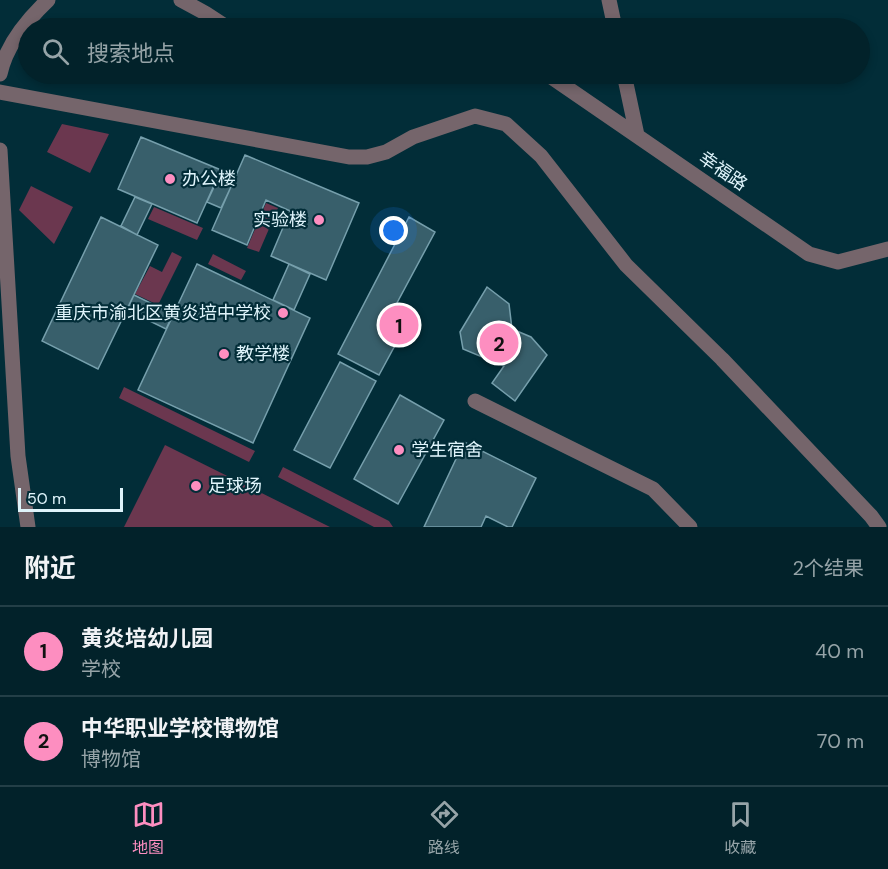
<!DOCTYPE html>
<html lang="zh">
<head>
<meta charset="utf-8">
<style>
  body { margin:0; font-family:"DM Sans","Noto Sans SC",sans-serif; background:#0c2a32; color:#f1f3f6 }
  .scale { position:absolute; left:18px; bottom:15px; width:105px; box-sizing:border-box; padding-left:6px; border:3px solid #dff4fb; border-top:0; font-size:16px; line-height:21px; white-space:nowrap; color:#dff4fb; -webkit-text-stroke:4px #022d38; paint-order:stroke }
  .you { position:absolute; left:394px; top:231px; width:21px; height:21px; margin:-15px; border:4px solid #fff; border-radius:50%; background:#1a73e8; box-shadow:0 0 0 9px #1a73e833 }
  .badge { display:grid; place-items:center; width:39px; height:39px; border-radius:50%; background:#fd8ec0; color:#111; font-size:20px; font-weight:700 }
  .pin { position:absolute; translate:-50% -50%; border:3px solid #fff; box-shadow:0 2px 6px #0006 }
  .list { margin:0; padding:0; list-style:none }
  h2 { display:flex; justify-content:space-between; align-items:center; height:78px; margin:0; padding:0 24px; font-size:26px }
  h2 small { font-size:20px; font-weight:400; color:#96a4a8 }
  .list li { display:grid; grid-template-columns:39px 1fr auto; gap:18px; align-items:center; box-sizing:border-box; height:90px; padding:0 24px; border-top:2px solid #233f47 }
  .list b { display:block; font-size:22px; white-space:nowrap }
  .list p { margin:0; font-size:20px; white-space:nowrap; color:#96a4a8 }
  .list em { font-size:20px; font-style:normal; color:#96a4a8 }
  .icon { flex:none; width:33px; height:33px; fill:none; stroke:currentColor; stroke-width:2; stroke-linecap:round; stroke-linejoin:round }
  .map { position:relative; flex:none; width:888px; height:527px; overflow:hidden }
  .search { position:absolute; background:#02222a; box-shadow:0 3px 9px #0003; left:18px; right:18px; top:18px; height:66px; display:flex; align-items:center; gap:15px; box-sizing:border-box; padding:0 21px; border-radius:33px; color:#96a4a8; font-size:22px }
  .sheet { height:258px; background:#02222a }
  nav { display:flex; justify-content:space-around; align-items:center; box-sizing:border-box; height:84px; border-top:2px solid #233f47; background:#02222a; font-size:16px; color:#96a4a8 }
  nav a { display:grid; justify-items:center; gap:3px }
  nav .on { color:#fd8ec0 }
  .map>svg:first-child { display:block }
</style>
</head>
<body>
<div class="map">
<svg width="888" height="527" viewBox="0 0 888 527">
  <rect width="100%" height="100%" fill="#022d38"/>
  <path fill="#6b374f" d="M62 124 109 134 90 173 47 152Z
    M31 186 73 207 54 244 19 210Z
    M266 203 278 208 259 252 247 248Z
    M154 207 203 228 197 240 148 219Z
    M172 252 182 257 158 305 135 294 150 266 162 272Z
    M213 254 246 271 241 280 208 264Z
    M124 387 255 451 249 462 119 398Z
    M165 445 330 527H124Z
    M283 467 389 521 393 527H374L278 477Z"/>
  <path fill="#385f6b" stroke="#769fac" stroke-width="1.5" d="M141 137 221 170 197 223 118 189Z
    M245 155 359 203 326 280 271 256 290 211 266 200 247 245 212 230Z
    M222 170 236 176 221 208 207 202Z
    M135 197 152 204 137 235 121 226Z
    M101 217 158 245 98 369 42 341Z
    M409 217 435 232 383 329 399 338 379 375 338 354Z
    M197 264 310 318 253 443 138 390Z
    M289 264 310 274 294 310 273 300Z
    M487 287 509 304 512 329 531 337 547 355 515 401 492 383 504 366 463 349 460 332Z
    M134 295 173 314 166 329 127 310Z
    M340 362 376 381 330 468 294 450Z
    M400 395 444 420 398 504 354 479Z
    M464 442 536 478 512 527H508L486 516 481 527H424Z"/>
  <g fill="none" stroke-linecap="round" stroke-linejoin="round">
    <path stroke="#75656b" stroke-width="15" d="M475 401 653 489 690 527"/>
    <path stroke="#75656b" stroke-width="15" d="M181 0 205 13 228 28
      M609 0 615 28
      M0 74C6 45 27 20 48 0
      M547 74 809 254 838 262 888 249
      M624 74 637 135
      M0 92 349 157H367L386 152 413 137 475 116 506 124 541 156 626 265 722 359 871 516 879 527
      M0 150 18 456 28 527"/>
  </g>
  <g fill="#fd8ec0" stroke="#022d38" stroke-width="2">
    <circle cx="170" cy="179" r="6"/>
    <circle cx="319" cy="220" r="6"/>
    <circle cx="283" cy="313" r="6"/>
    <circle cx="224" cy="354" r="6"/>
    <circle cx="399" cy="450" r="6"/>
    <circle cx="196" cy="486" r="6"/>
  </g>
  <g text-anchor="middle" stroke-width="4.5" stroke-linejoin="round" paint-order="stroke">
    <g font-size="18" fill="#dff4fb" stroke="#022d38">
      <text transform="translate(723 171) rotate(35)" y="6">幸福路</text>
    </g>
    <g font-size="18" fill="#dff4fb" stroke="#022d38" text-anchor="start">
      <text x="182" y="185">办公楼</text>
      <text x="307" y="226" text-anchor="end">实验楼</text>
      <text x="271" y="319" text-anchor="end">重庆市渝北区黄炎培中学校</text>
      <text x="236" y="360">教学楼</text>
      <text x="411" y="456">学生宿舍</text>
      <text x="208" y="492">足球场</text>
    </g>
  </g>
</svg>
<div class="scale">50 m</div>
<div class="you"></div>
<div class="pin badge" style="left:399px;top:325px">1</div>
<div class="pin badge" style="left:499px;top:343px">2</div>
<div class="search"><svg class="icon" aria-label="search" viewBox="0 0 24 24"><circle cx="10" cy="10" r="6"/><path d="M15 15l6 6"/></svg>搜索地点</div>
</div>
<section class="sheet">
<h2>附近<small>2个结果</small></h2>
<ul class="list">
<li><span class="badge">1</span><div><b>黄炎培幼儿园</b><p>学校</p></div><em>40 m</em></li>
<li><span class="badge">2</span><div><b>中华职业学校博物馆</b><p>博物馆</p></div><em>70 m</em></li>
</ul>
</section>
<nav>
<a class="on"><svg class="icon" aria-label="map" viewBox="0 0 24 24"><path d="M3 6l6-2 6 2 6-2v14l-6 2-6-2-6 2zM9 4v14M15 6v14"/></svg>地图</a>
<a><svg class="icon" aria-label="directions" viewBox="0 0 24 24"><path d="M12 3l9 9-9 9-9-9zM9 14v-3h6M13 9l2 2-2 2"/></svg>路线</a>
<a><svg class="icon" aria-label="saved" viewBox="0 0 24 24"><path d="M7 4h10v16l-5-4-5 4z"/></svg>收藏</a>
</nav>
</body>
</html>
